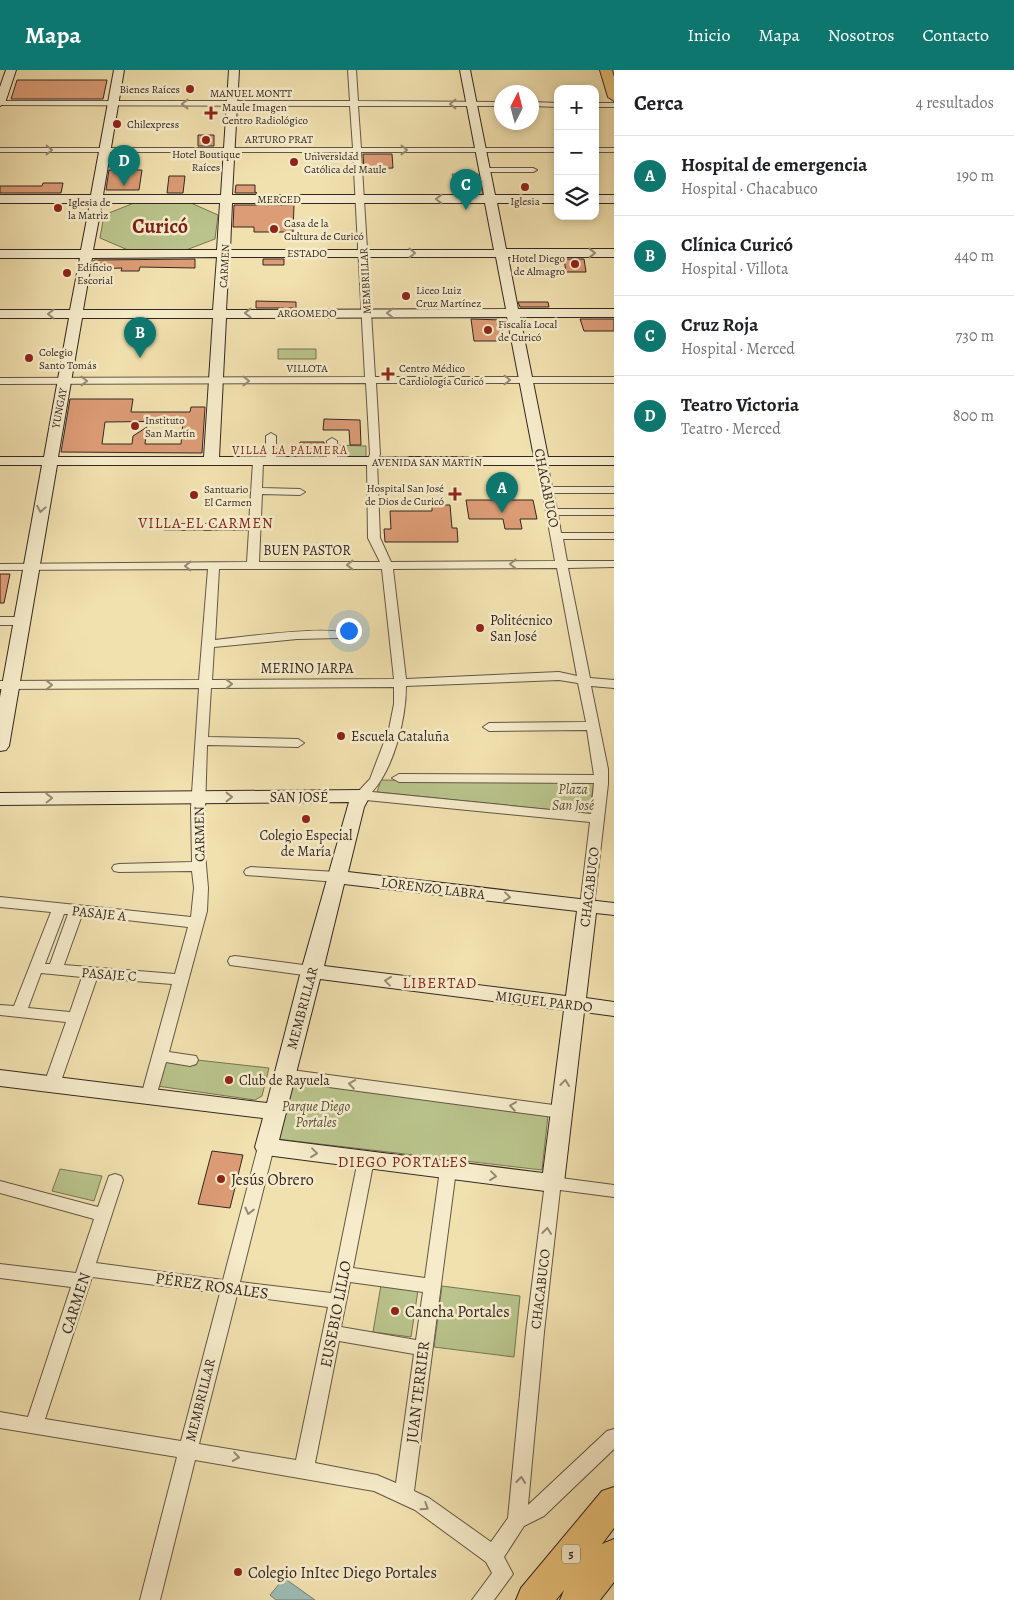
<!DOCTYPE html>
<html lang="es">
<head>
<meta charset="utf-8">
<style>
  body { margin:0; font-family:Alegreya,serif; background:#f2f2f2; color:#202124 }
  .controls { position:absolute; right:15px; top:15px; display:grid; overflow:hidden; border-radius:10px; box-shadow:0 2px 8px #0003 }
  .controls button { width:45px; height:45px; display:grid; place-items:center; padding:0; border:0; border-bottom:1px solid #e0e0e0; background:#fff; color:#202124; font:25px sans-serif }
  .compass { position:absolute; left:494px; top:15px; width:45px; height:45px; border-radius:50%; background:#fff; box-shadow:0 2px 8px #0003; rotate:6deg }
  .you { position:absolute; left:348px; top:560px; width:18px; height:18px; margin:-12px; border:4px solid #fff; border-radius:50%; background:#1a73e8; box-shadow:0 0 0 8px #1a73e833 }
  .badge { display:grid; place-items:center; width:32px; height:32px; border-radius:50%; background:#0f766e; color:#fff; font-size:16px; font-weight:700 }
  .pin { position:absolute; translate:-50% -41px; filter:drop-shadow(0 1px 2px #0008) }
  .pin::after { content:''; position:absolute; top:26px; width:18px; height:15px; background:inherit; clip-path:polygon(0 0,100% 0,50% 100%) }
  .list { margin:0; padding:0; list-style:none }
  h2 { display:flex; justify-content:space-between; align-items:center; height:65px; margin:0; padding:0 20px; font-size:21px }
  h2 small { font-size:16px; font-weight:400; color:#757577 }
  .list li { display:grid; grid-template-columns:32px 1fr auto; gap:15px; align-items:center; box-sizing:border-box; height:80px; padding:0 20px; border-top:1px solid #e0e0e0 }
  .list b { display:block; font-size:19px; white-space:nowrap }
  .list p { margin:0; font-size:16px; white-space:nowrap; color:#757577 }
  .list em { font-size:16px; font-style:normal; color:#757577 }
  .icon { flex:none; width:28px; height:28px; fill:none; stroke:currentColor; stroke-width:2; stroke-linecap:round; stroke-linejoin:round }
  .map { position:relative; flex:none; width:614px; height:1530px; overflow:hidden }
  header { display:flex; align-items:center; gap:30px; box-sizing:border-box; height:70px; padding:0 25px; background:#0f766e; color:#fff }
  header strong { font-size:24px }
  nav { display:flex; gap:28px; margin-inline-start:auto; font-size:18px }
  main { display:flex }
  aside { flex:1; background:#fff }
  .map>svg:first-child { display:block }
</style>
</head>
<body>
<header>
<strong>Mapa</strong>
<nav><a>Inicio</a><a>Mapa</a><a>Nosotros</a><a>Contacto</a></nav>
</header>
<main>
<div class="map">
<svg width="614" height="1530" viewBox="0 0 614 1530">
  <rect width="100%" height="100%" fill="#f1e1af"/>
  <filter id="stains"><feTurbulence type="fractalNoise" baseFrequency=".004" numOctaves="4"/><feColorMatrix values="0 0 0 0 .2 0 0 0 0 .09 0 0 0 0 .02 0 0 0 .5 -.17"/></filter>
  <radialGradient id="worn" r=".72"><stop offset=".6" stop-color="#630" stop-opacity="0"/><stop offset="1" stop-color="#630" stop-opacity=".3"/></radialGradient>
  <path fill="#b9c38b" stroke="#767556" d="M452 104H478L484 128H457Z
    M134 133H191L218 145 215 169 186 180H128L100 168 104 145Z
    M278 279H316V289H278Z
    M334 375 366 376V388L334 389Z
    M381 710 591 713 594 714 589 742 583 743 377 722Z
    M197 990 269 998 262 1026 255 1030 157 1016 164 992 196 995Z
    M290 1012 548 1045 542 1100 277 1069Z
    M60 1099 102 1106 94 1131 52 1121Z
    M381 1215 418 1220 411 1267 373 1262Z
    M442 1216 520 1226 514 1287 434 1277Z"/>
  <path fill="#9dbcb4" stroke="#738079" d="M284 1508 315 1530H276L270 1525Z"/>
  <path fill="#dc9c76" stroke="#342721" fill-rule="evenodd" d="M17 10H107L103 29H11Z
    M198 65H214V76H198Z
    M363 84H392L393 98 364 99Z
    M109 100H142L139 120H106Z
    M169 106H185L183 123H167Z
    M43 113H63L61 123H0V116H42Z
    M236 115H255V122L257 123H235Z
    M234 135H294L293 162H254V157H233Z
    M195 189V198L140 197 139 201H121L122 198 92 199 94 190Z
    M263 189H284V195H263Z
    M564 189H584L586 202H566Z
    M256 231 296 232V238H256Z
    M518 232H548L549 237H520Z
    M471 249 502 250 504 271H474Z
    M580 249H614V261H584Z
    M70 329H133L131 342H190L191 337H205L202 383 61 382ZM183 351 181 374H145L147 357 133 366 132 374H102L105 352Z
    M324 349 360 350 361 375H350L349 360H323Z
    M300 372H324V385H300Z
    M466 430H533L537 449H520L522 459H505L503 449H469Z
    M432 435H450L452 458H457L458 472H385L384 459H391L390 441H432Z
    M0 504H10L4 533H0Z
    M212 1081 243 1085 230 1138 198 1134Z"/>
  <g fill="none" stroke-linecap="round" stroke-linejoin="round">
    <g stroke="#635644" stroke-width="2">
      <path id="street" d="M348 0H356L358 31 502 32V36H358L361 78H558V82H361L375 307H614V313H376L380 384 377 392 380 468 391 492 555 491 537 392 538 390H546L547 392 552 417H614V423H553L557 439H614V445H558L561 463H614V469H563L567 491H614V497L568 498 590 608 614 610V618L591 616 608 699V714L594 836 592 839H582L580 836 590 752 356 729 354 726 370 709 389 659 394 634V617L211 618 208 667 298 669 304 673 298 677 207 675 204 772 208 818 207 841 169 982 196 986 198 990 196 994 190 996 166 992 155 1030 149 1032 143 1030 141 1026 172 914 97 908 60 1014 58 1018 52 1020 46 1018 44 1014 66 952 0 945V935L14 936 51 842 0 837V827L191 847 194 818 192 801 119 802 114 801 112 798 114 795 119 794 192 792 191 738 199 618 0 619V611L199 610 208 499 0 500V494L247 492 249 460H165L159 457 165 454H249L253 392 258 389 263 392 262 418 300 419 305 422 300 425 262 424 259 492H380L368 468 367 392 370 384 366 313 0 314V308L365 307 353 82H0V78H353L350 36 0 35V31H350ZM557 498 577 606 559 602 406 609 393 499ZM219 499H382L394 609 212 610 214 577 297 569 338 568 344 564C335 554 233 568 215 570ZM559 610 578 613 586 652 489 653 483 657 489 661 587 660 594 705 399 704 392 708 399 712 594 713 591 744 372 722C394 698 406 649 406 616ZM64 844H68L50 894H45ZM82 845 188 857 175 904 64 895ZM41 903 82 907 70 942 28 938Z
        M532 32 558 33V37L532 36Z
        M595 33H614V37H595Z
        M595 78H614V82H595Z
        M481 98H533L537 100 533 102H484L480 100Z
        M271 363 276 366V392L271 395 266 392V366Z
        M332 368 337 371V392L332 395 327 392V371Z
        M0 547H22L28 551 22 555H0Z
        M251 797 337 802 342 804 344 807 342 810 337 812 246 805 244 802 246 799Z
        M235 886 311 896 316 897 318 901 316 905 311 906 230 895 228 891 230 887Z
        M284 999 561 1036 567 1038 569 1042 567 1046 561 1048 284 1011 278 1009 276 1005 278 1001Z
        M266 1071 272 1073 274 1077 240 1212 331 1223 358 1090 360 1086 366 1084 372 1086 374 1090 353 1198 425 1208 440 1100 442 1096 448 1094 454 1096 456 1100 414 1421 429 1428 491 1472 508 1448 526 1262 545 1113 547 1109 553 1107 614 1115V1127L560 1120 544 1262 528 1435 607 1361 614 1359V1379L544 1446 524 1456 504 1487 513 1504 494 1530H472L492 1503 486 1492 415 1440 374 1421 195 1390 160 1530H140L177 1387 0 1358V1342L28 1347 71 1217 0 1208V1194L76 1203 94 1149 0 1123V1111L98 1137 109 1106 115 1104 121 1106 123 1110 96 1193 223 1210 258 1077 260 1073ZM92 1207 220 1223 181 1371 45 1349ZM350 1212 423 1222 416 1270 341 1257ZM237 1225 328 1237 296 1390 199 1374ZM339 1271 414 1284 396 1413 377 1405 315 1393Z"/>
    </g>
    <g stroke="#342721" stroke-width="2">
      <path id="secondary" d="M6 0H16L5 33 0 36V17Z
        M114 0H124L103 125H221L229 0H239L232 125H484L460 0H470L495 125H558V133H497L506 179H614V187H508L518 239H614V247H520L548 387H614V395H57L9 676 6 680 0 681V627L42 395H0V387H44L69 248H0V240H70L80 188H0V180H81L90 133H0V125H91ZM102 133H220L217 180H93ZM232 133H485L494 180H230ZM217 187 213 240H83L92 188ZM229 187H496L506 239 226 240ZM507 247 534 387H219L226 248ZM82 248H213L204 387H58Z
        M595 125H614V133H595Z
        M361 720 367 722 370 726 364 737 348 802 614 833V845L596 843 586 928 614 932V946L584 942 564 1113 561 1119 553 1122 266 1085 258 1083 255 1077 263 1048 0 1016V1000L267 1033 301 901 349 732 0 735V723ZM344 814 577 841 566 926 324 896ZM320 909 564 940 543 1103 279 1070Z"/>
    </g>
    <g stroke="#342721" stroke-width="2">
      <path id="primary" d="M600 0H612L614 7V31L608 27Z"/>
    </g>
    <g stroke="#342721" stroke-width="2">
      <path id="highway" d="M614 1417V1458L602 1474 614 1469V1512L600 1530H560L564 1520 556 1530H516L521 1518 602 1421Z"/>
    </g>
    <use href="#street" fill="#f6eccb" fill-rule="evenodd"/>
    <use href="#secondary" fill="#f6eccb" fill-rule="evenodd"/>
    <use href="#primary" fill="#e8c078" fill-rule="evenodd"/>
    <use href="#highway" fill="#e8c078" fill-rule="evenodd"/>
  </g>
  <defs><path id="oneway-chevron" d="M-2-3.5L2.5 0L-2 3.5" fill="none" stroke-width="1.6" stroke-linecap="round" stroke-linejoin="round" transform="scale(1.25)"/></defs>
  <g stroke="#958a76">
    <use href="#oneway-chevron" transform="translate(185 34) rotate(-180)"/>
    <use href="#oneway-chevron" transform="translate(453 34) rotate(-180)"/>
    <use href="#oneway-chevron" transform="translate(49 80)"/>
    <use href="#oneway-chevron" transform="translate(404 80)"/>
    <use href="#oneway-chevron" transform="translate(439 129) rotate(180)"/>
    <use href="#oneway-chevron" transform="translate(412 183)"/>
    <use href="#oneway-chevron" transform="translate(592 183)"/>
    <use href="#oneway-chevron" transform="translate(248 243) rotate(180)"/>
    <use href="#oneway-chevron" transform="translate(390 243) rotate(180)"/>
    <use href="#oneway-chevron" transform="translate(51 244) rotate(180)"/>
    <use href="#oneway-chevron" transform="translate(507 310)"/>
    <use href="#oneway-chevron" transform="translate(84 311)"/>
    <use href="#oneway-chevron" transform="translate(246 311)"/>
    <use href="#oneway-chevron" transform="translate(41 439) rotate(100)"/>
    <use href="#oneway-chevron" transform="translate(513 494) rotate(180)"/>
    <use href="#oneway-chevron" transform="translate(350 495) rotate(180)"/>
    <use href="#oneway-chevron" transform="translate(188 496) rotate(180)"/>
    <use href="#oneway-chevron" transform="translate(229 614)"/>
    <use href="#oneway-chevron" transform="translate(49 615)"/>
    <use href="#oneway-chevron" transform="translate(229 727)"/>
    <use href="#oneway-chevron" transform="translate(49 728) rotate(-1)"/>
    <use href="#oneway-chevron" transform="translate(507 827) rotate(7)"/>
    <use href="#oneway-chevron" transform="translate(388 911) rotate(-173)"/>
    <use href="#oneway-chevron" transform="translate(565 1013) rotate(-83)"/>
    <use href="#oneway-chevron" transform="translate(352 1014) rotate(-172)"/>
    <use href="#oneway-chevron" transform="translate(513 1036) rotate(-172)"/>
    <use href="#oneway-chevron" transform="translate(314 1083) rotate(7)"/>
    <use href="#oneway-chevron" transform="translate(493 1106) rotate(7)"/>
    <use href="#oneway-chevron" transform="translate(249 1141) rotate(104)"/>
    <use href="#oneway-chevron" transform="translate(547 1161) rotate(-83)"/>
    <use href="#oneway-chevron" transform="translate(236 1387) rotate(9)"/>
    <use href="#oneway-chevron" transform="translate(521 1410) rotate(-84)"/>
    <use href="#oneway-chevron" transform="translate(425 1437) rotate(33)"/>
  </g>
  <g fill="#8f2418" stroke="#f6eccb" stroke-width="2">
    <circle cx="190" cy="19" r="5"/>
    <path d="M208.5 35.5h5v5h5v5h-5v5h-5v-5h-5v-5h5z"/>
    <circle cx="117" cy="54" r="5"/>
    <circle cx="206" cy="70" r="5"/>
    <circle cx="294" cy="92" r="5"/>
    <circle cx="525" cy="117" r="5"/>
    <circle cx="58" cy="138" r="5"/>
    <circle cx="274" cy="159" r="5"/>
    <circle cx="575" cy="194" r="5"/>
    <circle cx="67" cy="203" r="5"/>
    <circle cx="406" cy="226" r="5"/>
    <circle cx="488" cy="260" r="5"/>
    <circle cx="29" cy="288" r="5"/>
    <path d="M385.5 296.5h5v5h5v5h-5v5h-5v-5h-5v-5h5z"/>
    <circle cx="135" cy="356" r="5"/>
    <path d="M452.5 416.5h5v5h5v5h-5v5h-5v-5h-5v-5h5z"/>
    <circle cx="194" cy="425" r="5"/>
    <circle cx="480" cy="558" r="5"/>
    <circle cx="341" cy="666" r="5"/>
    <circle cx="306" cy="749" r="5"/>
    <circle cx="229" cy="1010" r="5"/>
    <circle cx="221" cy="1109" r="5"/>
    <circle cx="395" cy="1241" r="5"/>
    <circle cx="238" cy="1502" r="5"/>
  </g>
  <g text-anchor="middle" stroke-width="5" stroke-linejoin="round" paint-order="stroke">
    <g font-size="11" fill="#342721" stroke="#f6eccb" text-anchor="start">
      <text x="180" y="23" text-anchor="end">Bienes Raíces</text>
      <text x="222" y="41">Maule Imagen<tspan x="222" dy="13">Centro Radiológico</tspan></text>
      <text x="127" y="58">Chilexpress</text>
      <text x="206" y="88" text-anchor="middle">Hotel Boutique<tspan x="206" dy="13">Raíces</tspan></text>
      <text x="304" y="90">Universidad<tspan x="304" dy="13">Católica del Maule</tspan></text>
      <text x="525" y="135" text-anchor="middle">Iglesia</text>
      <text x="68" y="136">Iglesia de<tspan x="68" dy="13">la Matriz</tspan></text>
      <text x="284" y="157">Casa de la<tspan x="284" dy="13">Cultura de Curicó</tspan></text>
      <text x="565" y="192" text-anchor="end">Hotel Diego<tspan x="565" dy="13">de Almagro</tspan></text>
      <text x="77" y="201">Edificio<tspan x="77" dy="13">Escorial</tspan></text>
      <text x="416" y="224">Liceo Luiz<tspan x="416" dy="13">Cruz Martínez</tspan></text>
      <text x="498" y="258">Fiscalía Local<tspan x="498" dy="13">de Curicó</tspan></text>
      <text x="39" y="286">Colegio<tspan x="39" dy="13">Santo Tomás</tspan></text>
      <text x="399" y="302">Centro Médico<tspan x="399" dy="13">Cardiología Curicó</tspan></text>
      <text x="145" y="354">Instituto<tspan x="145" dy="13">San Martín</tspan></text>
      <text x="444" y="422" text-anchor="end">Hospital San José<tspan x="444" dy="13">de Dios de Curicó</tspan></text>
      <text x="204" y="423">Santuario<tspan x="204" dy="13">El Carmen</tspan></text>
    </g>
    <g font-size="11" fill="#342721" stroke="#f6eccb">
      <text x="251" y="27">MANUEL MONTT</text>
      <text x="279" y="73">ARTURO PRAT</text>
      <text x="279" y="133">MERCED</text>
      <text x="307" y="187">ESTADO</text>
      <text transform="translate(224 196) rotate(-87)" y="4">CARMEN</text>
      <text transform="translate(365 211) rotate(-93)" y="4">MEMBRILLAR</text>
      <text x="307" y="247">ARGOMEDO</text>
      <text x="307" y="302">VILLOTA</text>
      <text transform="translate(59 338) rotate(-79)" y="4">YUNGAY</text>
      <text x="427" y="396">AVENIDA SAN MARTÍN</text>
    </g>
    <g font-size="12" letter-spacing="1" fill="#7a1f14" stroke="#f6eccb">
      <text x="290" y="384">VILLA LA PALMERA</text>
    </g>
    <rect fill="#f6eccb" stroke="#6e6254" stroke-width="1" x="562" y="1474.5" width="18" height="19" rx="4"/>
    <g font-size="12" font-weight="bold" fill="#342721">
      <text x="571" y="1488">5</text>
    </g>
    <g font-size="14" fill="#342721" stroke="#f6eccb">
      <text transform="translate(547 418) rotate(79)" y="5">CHACABUCO</text>
      <text x="307" y="485">BUEN PASTOR</text>
      <text x="307" y="603">MERINO JARPA</text>
      <text x="299" y="732">SAN JOSÉ</text>
      <text transform="translate(199 764) rotate(-91)" y="5">CARMEN</text>
      <text transform="translate(589 817) rotate(-83)" y="5">CHACABUCO</text>
      <text transform="translate(433 818) rotate(7)" y="5">LORENZO LABRA</text>
      <text transform="translate(99 843) rotate(6)" y="5">PASAJE A</text>
      <text transform="translate(109 904) rotate(4)" y="5">PASAJE C</text>
      <text transform="translate(544 931) rotate(7)" y="5">MIGUEL PARDO</text>
      <text transform="translate(302 938) rotate(-75)" y="5">MEMBRILLAR</text>
      <text transform="translate(540 1219) rotate(-83)" y="5">CHACABUCO</text>
      <text transform="translate(200 1330) rotate(-76)" y="5">MEMBRILLAR</text>
    </g>
    <g font-size="14" fill="#342721" stroke="#f6eccb" text-anchor="start">
      <text x="490" y="555">Politécnico<tspan x="490" dy="16">San José</tspan></text>
      <text x="351" y="671">Escuela Cataluña</text>
      <text x="306" y="770" text-anchor="middle">Colegio Especial<tspan x="306" dy="16">de María</tspan></text>
      <text x="239" y="1015">Club de Rayuela</text>
    </g>
    <g font-size="14" font-style="italic" fill="#554e3c" stroke="#f6eccb">
      <text x="573" y="724">Plaza<tspan x="573" dy="16">San José</tspan></text>
      <text x="316" y="1041">Parque Diego<tspan x="316" dy="16">Portales</tspan></text>
    </g>
    <g font-size="15" letter-spacing="1" fill="#7a1f14" stroke="#f6eccb">
      <text x="206" y="458">VILLA EL CARMEN</text>
      <text x="440" y="918">LIBERTAD</text>
      <text x="403" y="1097">DIEGO PORTALES</text>
    </g>
    <g font-size="16" fill="#342721" stroke="#f6eccb" text-anchor="start">
      <text x="231" y="1115">Jesús Obrero</text>
      <text x="405" y="1247">Cancha Portales</text>
      <text x="248" y="1508">Colegio InItec Diego Portales</text>
    </g>
    <g font-size="16" fill="#342721" stroke="#f6eccb">
      <text transform="translate(212 1215) rotate(8)" y="6">PÉREZ ROSALES</text>
      <text transform="translate(75 1233) rotate(-72)" y="6">CARMEN</text>
      <text transform="translate(335 1244) rotate(-79)" y="6">EUSEBIO LILLO</text>
      <text transform="translate(417 1322) rotate(-83)" y="6">JUAN TERRIER</text>
    </g>
    <g font-size="20" font-weight="bold" fill="#7a1f14" stroke="#f6eccb">
      <text x="160" y="163">Curicó</text>
    </g>
  </g>
  <rect width="100%" height="100%" filter="url(#stains)"/>
  <rect width="100%" height="100%" fill="url(#worn)"/>
</svg>
<div class="controls">
<button>+</button>
<button>−</button>
<button><svg class="icon" aria-label="layers" viewBox="0 0 24 24"><path d="M12 4l9 5-9 5-9-5zM3 14l9 5 9-5"/></svg></button>
</div>
<svg class="compass" viewBox="-18 -18 36 36"><path d="M0-13l5 13h-10z" fill="#e53935"/><path d="M0 13l5-13h-10z" fill="#757577"/></svg>
<div class="you"></div>
<div class="pin badge" style="left:502px;top:443px">A</div>
<div class="pin badge" style="left:140px;top:288px">B</div>
<div class="pin badge" style="left:466px;top:140px">C</div>
<div class="pin badge" style="left:124px;top:116px">D</div>
</div>
<aside>
<h2>Cerca<small>4 resultados</small></h2>
<ul class="list">
<li><span class="badge">A</span><div><b>Hospital de emergencia</b><p>Hospital · Chacabuco</p></div><em>190 m</em></li>
<li><span class="badge">B</span><div><b>Clínica Curicó</b><p>Hospital · Villota</p></div><em>440 m</em></li>
<li><span class="badge">C</span><div><b>Cruz Roja</b><p>Hospital · Merced</p></div><em>730 m</em></li>
<li><span class="badge">D</span><div><b>Teatro Victoria</b><p>Teatro · Merced</p></div><em>800 m</em></li>
</ul>
</aside>
</main>
</body>
</html>
